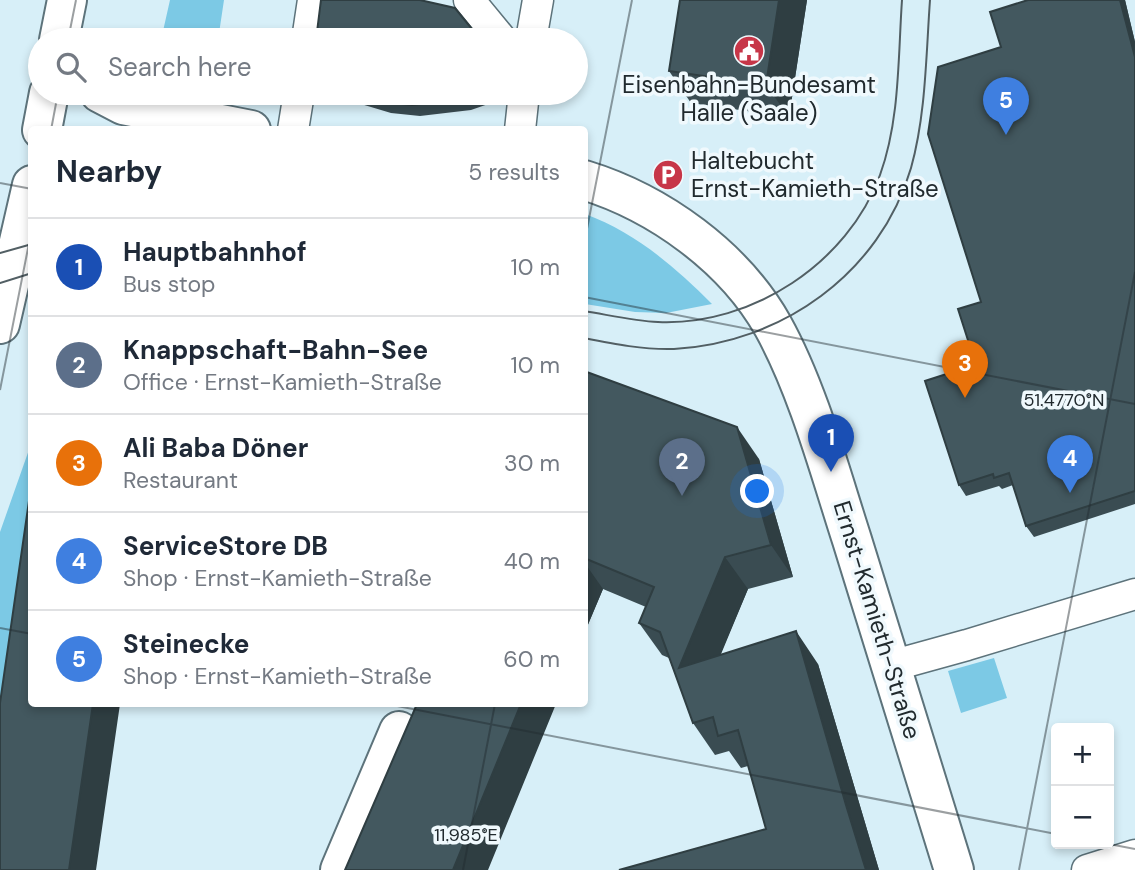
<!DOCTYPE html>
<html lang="en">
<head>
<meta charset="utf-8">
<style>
  body { margin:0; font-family:"DM Sans",sans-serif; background:#f6f6f7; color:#1f2937 }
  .controls { position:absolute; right:21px; bottom:21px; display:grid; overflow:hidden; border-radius:7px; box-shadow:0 4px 10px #0003 }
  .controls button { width:63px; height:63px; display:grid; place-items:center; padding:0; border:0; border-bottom:2px solid #e0e1e3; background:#fff; color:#1f2937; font:35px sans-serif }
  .you { position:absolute; left:758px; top:492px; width:24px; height:24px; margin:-18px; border:5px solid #fff; border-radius:50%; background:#1a73e8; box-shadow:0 0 0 10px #1a73e833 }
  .badge { display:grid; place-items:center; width:46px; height:46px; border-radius:50%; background:#0f766e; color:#fff; font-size:23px; font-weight:700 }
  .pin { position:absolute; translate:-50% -58px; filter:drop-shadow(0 2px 4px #0008) }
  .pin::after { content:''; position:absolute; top:37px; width:24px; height:21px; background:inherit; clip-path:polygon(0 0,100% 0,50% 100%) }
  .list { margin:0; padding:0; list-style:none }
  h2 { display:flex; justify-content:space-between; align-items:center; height:91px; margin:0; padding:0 28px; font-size:30px }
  h2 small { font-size:23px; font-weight:400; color:#747a83 }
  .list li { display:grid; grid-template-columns:46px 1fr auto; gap:21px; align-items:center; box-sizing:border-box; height:98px; padding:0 28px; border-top:2px solid #e0e1e3 }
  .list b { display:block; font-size:26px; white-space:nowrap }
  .list p { margin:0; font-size:23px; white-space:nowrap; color:#747a83 }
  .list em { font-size:23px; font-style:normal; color:#747a83 }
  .icon { flex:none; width:38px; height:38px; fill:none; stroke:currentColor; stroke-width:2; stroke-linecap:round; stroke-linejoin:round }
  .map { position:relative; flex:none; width:1135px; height:870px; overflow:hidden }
  .search { position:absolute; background:#fff; box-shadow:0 4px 10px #0003; left:28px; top:28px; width:560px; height:77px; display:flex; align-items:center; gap:18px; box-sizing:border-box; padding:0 24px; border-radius:38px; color:#747a83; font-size:26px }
  .panel { position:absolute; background:#fff; box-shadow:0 4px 10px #0003; left:28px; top:126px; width:560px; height:581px; border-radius:7px }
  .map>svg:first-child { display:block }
</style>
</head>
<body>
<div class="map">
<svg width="1135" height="870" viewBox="0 0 1135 870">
  <rect width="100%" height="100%" fill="#d7eff8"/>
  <path fill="#7cc9e5" d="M170 0H224L218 40H161Z
    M585 214C635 232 675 267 712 304L666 313 635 312 585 304Z
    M31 444V669L0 870V532Z
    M994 658 1007 698 961 713 948 671Z"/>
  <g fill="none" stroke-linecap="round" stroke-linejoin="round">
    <g stroke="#5d737b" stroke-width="33">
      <path id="lane" d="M469 0 502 40
        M307 40 313 0
        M531 40 538 0
        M293 130 299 93
        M520 130 524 93
        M891 666 967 645 1135 594
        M1087 870 1135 855"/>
    </g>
    <g stroke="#5d737b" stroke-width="42">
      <path id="street" d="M100 93 123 105 251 130
        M584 180C659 203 734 257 773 326 808 389 830 472 852 540 886 650 920 760 954 870
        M340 870 399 731"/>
    </g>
    <g stroke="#5d737b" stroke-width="42">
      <path id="primary" d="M59 40 67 0
        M42 130 49 93
        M0 324 32 185"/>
    </g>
    <use href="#lane" stroke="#fff" stroke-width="30"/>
    <use href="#street" stroke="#fff" stroke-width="38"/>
    <use href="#primary" stroke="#fff" stroke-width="38"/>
    <path stroke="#525f64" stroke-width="2" d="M0 253 32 244
      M0 283 32 273
      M584 311C609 315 634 321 658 322 752 326 848 263 880 175 900 120 898 57 902 0
      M584 338C614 344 644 350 674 349 781 343 880 274 911 168 926 114 926 55 930 0"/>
  </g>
  <path fill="#3a4c52" d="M680 0H807L789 117 691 103 669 71Z
    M1125 0 1135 42V504L1034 537 1026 526 1013 485 1002 489 999 486 966 496 959 485V370L974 359 981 302 1001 47Z
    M337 93H507L494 102 471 110 420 116 391 113 361 104Z
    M584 371 759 459 793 577 748 589 720 655 818 664 879 870H619L766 829 748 766 741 768 729 751 715 755 693 723 669 658 662 655 639 623 646 607 603 589 584 634Z"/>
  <path fill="#2f3e42" d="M779 0H807L789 117 766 85Z
    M1120 0H1125L1135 42V57Z
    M737 427 759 459 793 577 771 545Z
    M725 557 748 589 702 700 679 668Z
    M584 562 603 589 584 634Z
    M796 631 818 664 879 870H866L846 805Z
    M93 704H120L96 870H69Z
    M521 704H556L488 870H453Z"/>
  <path fill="#43585f" stroke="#2f3e42" stroke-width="2" d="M321 0H420L455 8 481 40H313L317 32Z
    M680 0H779L766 85 669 71Z
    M1028 0H1120L1135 57V491L1026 526 1009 473 994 478 993 474 959 485 925 381 959 370 958 365 974 359 958 309 981 302 928 134 938 67 1001 47 990 12Z
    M352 93H481L463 99 412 105 384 102Z
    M584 371 737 427 771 545 725 557 679 668 796 631 846 805 866 870H619L766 829 738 730 718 736 713 717 693 723 660 632 639 623 654 587 584 558Z
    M32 480V704H93L69 870H0V703Z
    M417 704H521L453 870H345Z"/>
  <path fill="none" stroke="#212a2e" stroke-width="2" stroke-opacity="0.45" d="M68 40 76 0M51 130 58 93M0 183 32 189M584 244 632 0M584 297 1135 404M0 390 32 228M0 628 32 634M387 704 1056 834M1109 844 1135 849M463 870 495 704M1019 870 1135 272"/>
  <defs>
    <g id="civic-disc" transform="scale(1.575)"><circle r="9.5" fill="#c73648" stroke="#f0f9fd"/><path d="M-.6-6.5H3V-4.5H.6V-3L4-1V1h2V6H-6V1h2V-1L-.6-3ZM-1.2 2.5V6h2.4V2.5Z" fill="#fff"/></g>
    <g id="parking-disc" transform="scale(1.575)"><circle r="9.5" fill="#c73648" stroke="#f0f9fd"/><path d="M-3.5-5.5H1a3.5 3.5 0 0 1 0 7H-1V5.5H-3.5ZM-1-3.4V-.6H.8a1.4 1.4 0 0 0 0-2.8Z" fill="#fff"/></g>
  </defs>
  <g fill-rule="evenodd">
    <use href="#civic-disc" x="749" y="51"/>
    <use href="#parking-disc" x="668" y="175"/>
  </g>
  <g text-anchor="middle" stroke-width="7" stroke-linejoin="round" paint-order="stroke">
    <g font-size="24" fill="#212a2e" stroke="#f0f9fd">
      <text x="749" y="93">Eisenbahn-Bundesamt<tspan x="749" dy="28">Halle (Saale)</tspan></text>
      <text x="691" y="169" text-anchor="start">Haltebucht<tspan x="691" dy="28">Ernst-Kamieth-Straße</tspan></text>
    </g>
    <g font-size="24" fill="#212a2e" stroke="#f0f9fd">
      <text transform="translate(877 620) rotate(73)" y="8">Ernst-Kamieth-Straße</text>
    </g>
  </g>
  <g font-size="18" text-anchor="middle" fill="#212a2e" stroke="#f0f9fd" stroke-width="7" stroke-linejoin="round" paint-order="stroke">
    <text x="1064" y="406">51.4770°N</text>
    <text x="466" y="841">11.985°E</text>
  </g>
</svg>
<div class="controls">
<button>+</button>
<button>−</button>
</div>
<div class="you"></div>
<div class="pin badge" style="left:831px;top:472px;background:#1a4fb4">1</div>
<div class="pin badge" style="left:682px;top:496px;background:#5c6f8a">2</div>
<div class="pin badge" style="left:965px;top:398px;background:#e8710a">3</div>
<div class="pin badge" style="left:1070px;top:493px;background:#3f7fe0">4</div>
<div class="pin badge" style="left:1006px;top:135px;background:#3f7fe0">5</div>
<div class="search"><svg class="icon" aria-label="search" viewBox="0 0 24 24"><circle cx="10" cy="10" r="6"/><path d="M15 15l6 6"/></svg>Search here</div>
<section class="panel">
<h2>Nearby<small>5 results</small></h2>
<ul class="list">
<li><span class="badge" style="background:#1a4fb4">1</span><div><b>Hauptbahnhof</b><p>Bus stop</p></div><em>10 m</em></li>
<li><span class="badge" style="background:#5c6f8a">2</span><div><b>Knappschaft-Bahn-See</b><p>Office · Ernst-Kamieth-Straße</p></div><em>10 m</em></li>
<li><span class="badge" style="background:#e8710a">3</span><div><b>Ali Baba Döner</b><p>Restaurant</p></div><em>30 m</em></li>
<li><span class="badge" style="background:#3f7fe0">4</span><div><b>ServiceStore DB</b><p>Shop · Ernst-Kamieth-Straße</p></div><em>40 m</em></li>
<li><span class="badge" style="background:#3f7fe0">5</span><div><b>Steinecke</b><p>Shop · Ernst-Kamieth-Straße</p></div><em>60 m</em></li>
</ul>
</section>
</div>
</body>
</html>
